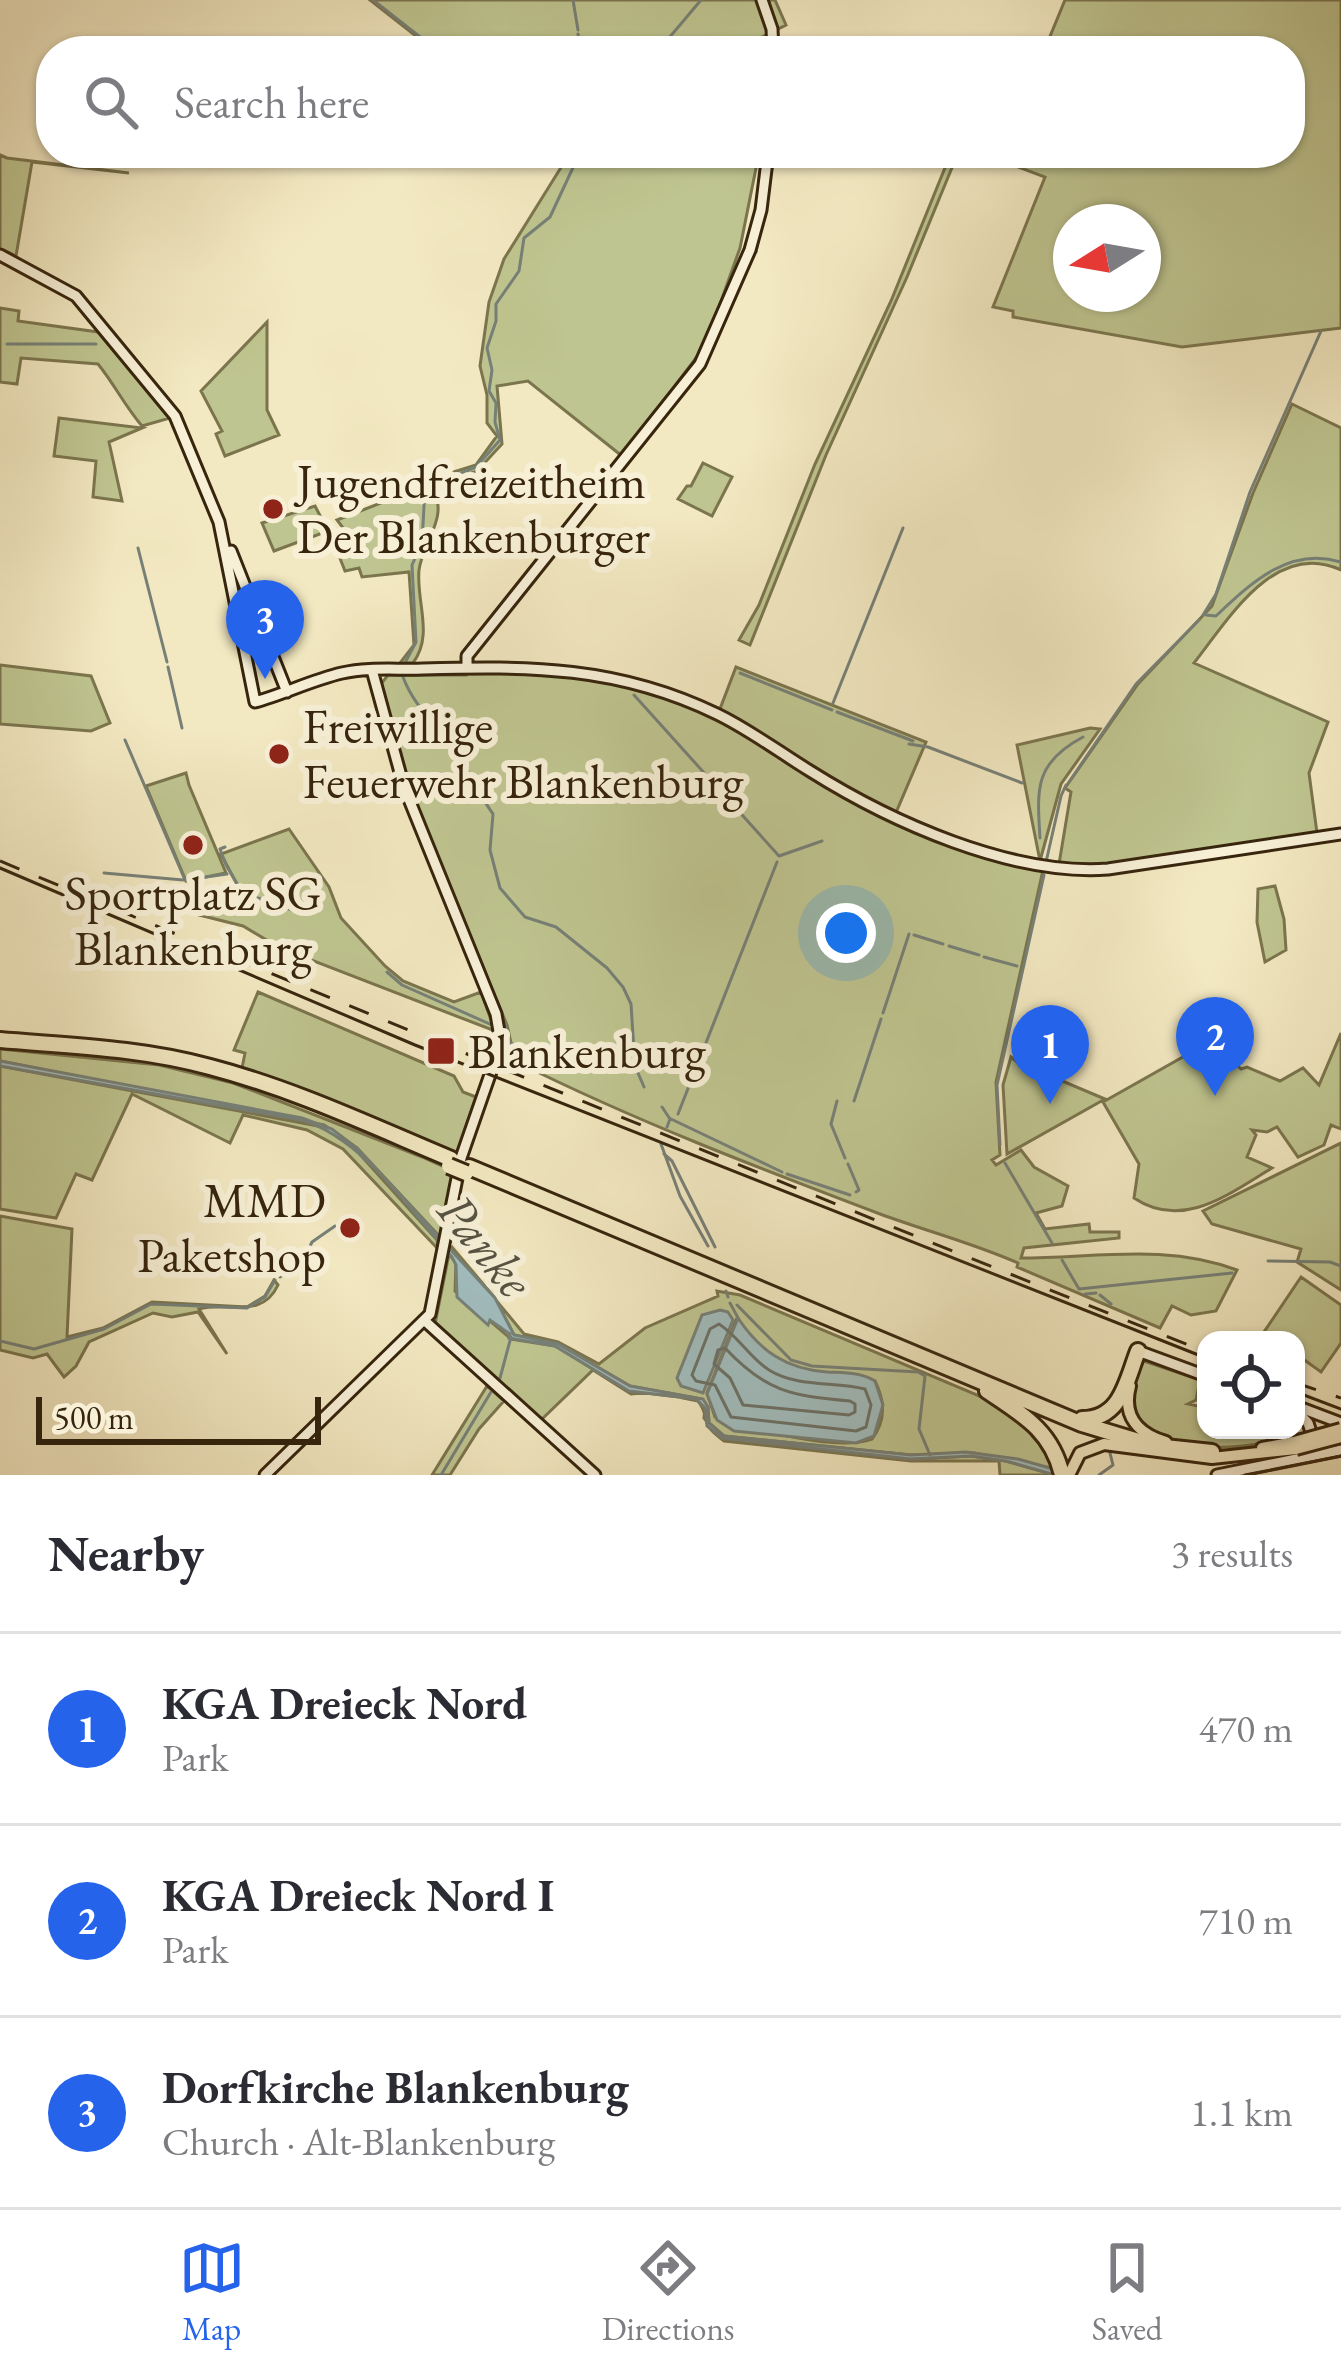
<!DOCTYPE html>
<html lang="en">
<head>
<meta charset="utf-8">
<style>
  body { margin:0; font-family:"EB Garamond",serif; background:#f2f2f3; color:#2b2b33 }
  .controls { position:absolute; right:36px; bottom:36px; display:grid; overflow:hidden; border-radius:24px; box-shadow:0 3px 9px #0004 }
  .controls button { width:108px; height:108px; display:grid; place-items:center; padding:0; border:0; border-bottom:3px solid #e1e1e2; background:#fff; color:#2b2b33; font:60px sans-serif }
  .compass { position:absolute; left:1053px; top:204px; width:108px; height:108px; border-radius:50%; background:#fff; box-shadow:0 3px 9px #0004; rotate:259deg }
  .scale { position:absolute; left:36px; bottom:30px; width:285px; box-sizing:border-box; padding-left:12px; border:6px solid #37250d; border-top:0; font-size:33px; line-height:42px; white-space:nowrap; color:#37250d; -webkit-text-stroke:9px #f7f0d7; paint-order:stroke }
  .you { position:absolute; left:846px; top:933px; width:42px; height:42px; margin:-30px; border:9px solid #fff; border-radius:50%; background:#1a73e8; box-shadow:0 0 0 18px #1a73e833 }
  .badge { display:grid; place-items:center; width:78px; height:78px; border-radius:50%; background:#2563eb; color:#fff; font-size:39px; font-weight:700 }
  .pin { position:absolute; translate:-50% -99px; filter:drop-shadow(0 3px 6px #0008) }
  .pin::after { content:''; position:absolute; top:63px; width:42px; height:36px; background:inherit; clip-path:polygon(0 0,100% 0,50% 100%) }
  .list { margin:0; padding:0; list-style:none }
  h2 { display:flex; justify-content:space-between; align-items:center; height:156px; margin:0; padding:0 48px; font-size:51px }
  h2 small { font-size:39px; font-weight:400; color:#7c7c81 }
  .list li { display:grid; grid-template-columns:78px 1fr auto; gap:36px; align-items:center; box-sizing:border-box; height:192px; padding:0 48px; border-top:3px solid #e1e1e2 }
  .list b { display:block; font-size:45px; white-space:nowrap }
  .list p { margin:0; font-size:39px; white-space:nowrap; color:#7c7c81 }
  .list em { font-size:39px; font-style:normal; color:#7c7c81 }
  .icon { flex:none; width:66px; height:66px; fill:none; stroke:currentColor; stroke-width:2; stroke-linecap:round; stroke-linejoin:round }
  .map { position:relative; flex:none; width:1341px; height:1475px; overflow:hidden }
  .search { position:absolute; background:#fff; box-shadow:0 3px 9px #0004; left:36px; right:36px; top:36px; height:132px; display:flex; align-items:center; gap:30px; box-sizing:border-box; padding:0 42px; border-radius:48px; color:#7c7c81; font-size:45px }
  .sheet { height:732px; background:#fff }
  nav { display:flex; justify-content:space-around; align-items:center; box-sizing:border-box; height:168px; border-top:3px solid #e1e1e2; background:#fff; font-size:33px; color:#7c7c81 }
  nav a { display:grid; justify-items:center; gap:6px }
  nav .on { color:#2563eb }
  .map>svg:first-child { display:block }
</style>
</head>
<body>
<div class="map">
<svg width="1341" height="1475" viewBox="0 0 1341 1475">
  <rect width="100%" height="100%" fill="#f2e8c1"/>
  <filter id="stains"><feTurbulence type="fractalNoise" baseFrequency=".00167" numOctaves="4"/><feColorMatrix values="0 0 0 0 .2 0 0 0 0 .09 0 0 0 0 .02 0 0 0 .5 -.17"/></filter>
  <radialGradient id="worn" r=".72"><stop offset=".6" stop-color="#630" stop-opacity="0"/><stop offset="1" stop-color="#630" stop-opacity=".3"/></radialGradient>
  <path fill="#bfc590" stroke="#7b754e" stroke-width="3" fill-rule="evenodd" d="M370 0H775L786 25 758 39V51H435Z
    M1065 0H1341V328L1182 347 1013 317V311L993 307 1045 177 981 153H1290V51H1044ZM1071 222H1143V294H1071Z
    M570 153H748L746 159 756 168 740 248 705 346 622 456 528 381 497 386 502 444 477 471 433 488C449 519 423 540 419 570 416 602 434 635 413 663H400L414 645 409 572 362 577 359 568 345 571 332 538 347 533 337 520 422 487 425 481 476 465 497 436 487 423V395L480 366 489 302 504 259Z
    M951 153H958L907 277 826 455 750 645 739 640 759 605 815 464 891 301Z
    M0 155 7 158 129 173 32 162 16 256 0 248Z
    M0 308 19 311 18 321 98 332 170 418 142 426C124 405 115 385 98 364L21 358 17 384 0 382Z
    M267 322V410L279 435 225 456 216 434 222 431 201 391Z
    M1292 404 1341 428V570C1275 539 1228 620 1194 663L1328 722 1309 773 1317 833 1107 865 1059 864 1071 792 1065 788 1138 684 1212 606 1253 493Z
    M59 418 142 428 109 442 122 501 93 497 96 461 54 456Z
    M703 463 732 477 712 516 678 499 687 486H691Z
    M315 506 328 531 274 551 262 523Z
    M0 665 91 676 110 723 91 731 0 724Z
    M467 667 623 681 718 714 736 667 926 742 895 815 1043 870 996 1082 1000 1155 992 1160 996 1165 1021 1150 1034 1167 1068 1186 1062 1206 1036 1213 1045 1229 1089 1224 1090 1232H1119V1238L1024 1248 1021 1258C1095 1258 1166 1243 1237 1270L1216 1311 1191 1315 1172 1306 1160 1328 1017 1267 1018 1263C973 1243 926 1231 880 1214 756 1167 633 1120 515 1061L507 1025 410 792 381 684 388 675H466Z
    M1090 728 1100 729 1061 784 1040 861 1017 745Z
    M186 773 189 785 226 873 186 881 146 786Z
    M289 829 329 887 341 918 385 966 403 981 454 1002 481 992 495 1031 280 948 243 926 203 916 240 903V890L221 854Z
    M1275 886 1284 919 1286 950 1265 962 1257 922 1258 889Z
    M258 992 454 1076 463 1092 476 1097 456 1157 241 1073 245 1053 234 1050Z
    M1341 1033V1129L1331 1125 1324 1145 1298 1157 1277 1127 1267 1132 1252 1130 1256 1135 1247 1157 1272 1168C1230 1193 1183 1231 1134 1198L1139 1164 1103 1102 1222 1035 1233 1061 1241 1069 1247 1067 1280 1081 1303 1068 1319 1085Z
    M0 1049 159 1065 233 1083 422 1157 453 1171 441 1238 357 1148 324 1125 0 1061Z
    M1011 1057 1017 1062 1105 1099 1007 1154 1003 1085Z
    M0 1066 323 1127 355 1149 437 1240 438 1249 343 1149 307 1130 243 1115 230 1143 132 1094 92 1180 76 1174 56 1218 0 1209Z
    M1341 1143V1290L1297 1262 1301 1249 1212 1224 1203 1211Z
    M0 1216 72 1229 67 1337 103 1328 152 1302 247 1307 265 1296 274 1280 278 1285C262 1320 227 1301 199 1309L227 1354 198 1312 172 1317 153 1313 89 1342 76 1366 64 1377 47 1354 33 1358 0 1350Z
    M451 1246 524 1334 558 1342 599 1364 645 1328 718 1296 717 1291 740 1295 1008 1408 1035 1426 1056 1469 974 1453 911 1455 724 1436 709 1423 708 1407 702 1399 630 1386 558 1344 514 1335 495 1298ZM736 1320C750 1333 762 1351 779 1361 806 1376 845 1371 875 1381 885 1401 886 1421 872 1439 835 1452 753 1429 715 1417L707 1393Z
    M449 1254 456 1263 455 1291 511 1339 555 1346 629 1391 696 1399 705 1408 704 1418 717 1435 726 1440 911 1459 971 1456 1006 1461 1055 1475H1000L999 1461H911L724 1441C696 1421 712 1418 698 1401L653 1392 631 1394 593 1370 541 1420 435 1324Z
    M1301 1277 1341 1305V1343L1321 1372 1296 1354V1340H1275L1264 1332Z
    M1144 1361 1200 1380 1196 1400 1188 1404 1198 1406 1206 1430 1234 1437 1296 1429 1298 1435C1255 1448 1143 1465 1131 1404 1129 1389 1136 1373 1144 1361Z
    M487 1386 504 1401 479 1429 450 1475H432Z"/>
  <path fill="#a1bdbe" stroke="#778077" stroke-width="3" d="M0 1061 302 1118 332 1129 357 1148 495 1298 514 1335 558 1344 630 1386 703 1399 708 1407 709 1423 724 1436 911 1455 966 1452 1018 1459 1057 1470 1055 1475 1006 1461 971 1456 911 1459 722 1438 707 1426 705 1408 696 1399 629 1391 555 1346 509 1338 510 1334 490 1320 488 1325 457 1297 456 1265 452 1257C411 1211 361 1136 301 1120L0 1066Z
    M720 1310 728 1312 733 1320 703 1393 681 1386 677 1378 702 1315Z
    M738 1318C760 1351 786 1369 827 1372 845 1373 860 1372 875 1381L883 1405 874 1436 856 1443 734 1431 717 1420 707 1394Z"/>
  <g fill="none" stroke-linecap="round" stroke-linejoin="round">
    <path stroke="#6c7166" stroke-width="3" d="M719 1324C738 1336 750 1358 769 1370 798 1388 834 1381 865 1389L871 1405 866 1427 856 1431 731 1417 715 1385 696 1381 692 1375 710 1329Z
      M725 1348C766 1392 792 1396 850 1401L855 1404V1412L849 1415 743 1405 730 1378 714 1364 718 1350Z"/>
    <path stroke="#778077" stroke-width="3" d="M373 0 438 51
      M573 0 578 30
      M768 0 778 51
      M578 34 581 51
      M658 51 701 0
      M577 153 580 155
      M772 160 773 153
      M756 252 772 168
      M7 344H96
      M138 548 167 662
      M1203 615 1216 594 1250 492 1321 331
      M1206 615 1216 616C1251 583 1289 546 1341 562
      M406 661 416 642 412 565 422 543 425 488 476 467 500 440 495 422 496 403 489 391 492 370 487 348 496 321V304L519 271 524 238 550 217 577 159
      M168 667 182 728
      M740 673 832 710
      M403 677C415 709 440 728 458 756 471 775 479 795 493 814L490 850 500 888 525 917 556 927 607 968 623 987 631 1004 635 1066 644 1087
      M634 695 779 856 822 841
      M833 703 903 528
      M837 712 913 741
      M125 740 185 880 227 874
      M909 744 928 747 1022 783
      M1069 782 1136 684 1199 620
      M1040 838C1037 789 1034 763 1083 737
      M225 847 220 849 226 865
      M1046 862 1061 796 1066 785
      M227 867 238 885 254 897
      M104 873 183 880
      M258 898 295 911 306 906
      M914 935 943 944
      M949 946 979 955
      M984 957 1017 966
      M387 972 402 985 492 1025
      M883 1013 909 934
      M505 1024 507 1041 513 1044
      M518 1045 553 1058 634 1056
      M837 1101 831 1124 845 1158
      M854 1101 881 1019
      M662 1107 670 1119 667 1127
      M678 1114 777 862
      M671 1119 782 1172
      M661 1144 680 1196 708 1246
      M1000 1145 997 1085 1044 875
      M664 1154 672 1161 715 1247
      M1005 1163 1052 1243
      M848 1164 859 1190 856 1192
      M787 1174 850 1195
      M1062 1260 1079 1289 1232 1273
      M1268 1261 1330 1262 1341 1266
      M280 1277 305 1257 312 1242 335 1226
      M726 1291 728 1297
      M1085 1294 1096 1293
      M1100 1295 1111 1304
      M730 1303 738 1318
      M737 1305 791 1360 812 1366 918 1372 925 1376 919 1429 930 1455
      M0 1341 34 1349 104 1329 151 1304 247 1308 265 1297 275 1280
      M500 1378 511 1337
      M441 1475 491 1392
      M1099 1475 1113 1465 1110 1453"/>
    <g stroke="#37250d" stroke-width="15">
      <path id="secondary" d="M762 0 772 29 773 51
        M0 255 76 296 175 416 219 522 255 702C284 694 312 680 342 673 368 667 396 670 423 669 529 666 618 666 717 714 750 730 779 752 810 771 891 822 1011 876 1108 869L1341 834
        M231 551 287 692
        M467 667V656L700 364 750 250 761 210 768 153
        M425 1321 595 1475
        M1138 1351 1206 1376
        M1296 1406 1341 1423
        M1296 1410 1308 1423 1313 1438
        M265 1475 430 1314 461 1158 501 1043 496 1014 404 787 372 670
        M1217 1475 1341 1450"/>
    </g>
    <g stroke="#37250d" stroke-width="16">
      <path id="primary" d="M1130 1386C1122 1416 1138 1434 1166 1442
        M1262 1448 1294 1442
        M1069 1475 1080 1453 1104 1444 1212 1458 1296 1449"/>
    </g>
    <g stroke="#37250d" stroke-width="20">
      <path id="motorway" d="M0 1040C70 1046 142 1048 210 1067 294 1089 372 1126 451 1159
        M469 1167 1082 1424 1155 1446 1212 1452
        M987 1391C1023 1415 1052 1431 1062 1475
        M1082 1419C1121 1419 1126 1382 1138 1351"/>
    </g>
    <use href="#secondary" stroke="#f7f0d7" stroke-width="9"/>
    <use href="#primary" stroke="#f2e8c1" stroke-width="10"/>
    <use href="#motorway" stroke="#f2e8c1" stroke-width="14"/>
    <path stroke="#37250d" stroke-width="3" d="M0 868 415 1045 1206 1358
      M1296 1392 1341 1409
      M1245 1475 1341 1456"/>
    <path stroke="#37250d" stroke-width="3" stroke-dasharray="21 21" stroke-linecap="butt" d="M0 861C401 1028 802 1192 1206 1352
      M1296 1383 1341 1398"/>
    <g stroke="#37250d" stroke-width="16" stroke-linecap="butt">
      <path id="primary-bridge" d="M1294 1442 1341 1429
        M1296 1449 1341 1437"/>
    </g>
    <g stroke="#37250d" stroke-width="20" stroke-linecap="butt">
      <path id="motorway-bridge" d="M449 1166 466 1173"/>
    </g>
    <use href="#primary-bridge" stroke="#f2e8c1" stroke-width="10"/>
    <use href="#motorway-bridge" stroke="#f2e8c1" stroke-width="14"/>
  </g>
  <g fill="#8f2418" stroke="#f7f0d7" stroke-width="4.5">
    <circle cx="273" cy="509" r="12"/>
    <circle cx="279" cy="754" r="12"/>
    <circle cx="193" cy="845" r="12"/>
    <rect x="426" y="1036" width="30" height="30" rx="6"/>
    <circle cx="350" cy="1228" r="12"/>
  </g>
  <g text-anchor="middle" stroke-width="12" stroke-linejoin="round" paint-order="stroke">
    <g font-size="48" fill="#37250d" stroke="#f7f0d7" text-anchor="start">
      <text x="297" y="498">Jugendfreizeitheim<tspan x="297" dy="55">Der Blankenburger</tspan></text>
      <text x="303" y="743">Freiwillige<tspan x="303" dy="55">Feuerwehr Blankenburg</tspan></text>
      <text x="193" y="910" text-anchor="middle">Sportplatz SG<tspan x="193" dy="55">Blankenburg</tspan></text>
      <text x="468" y="1068">Blankenburg</text>
      <text x="326" y="1217" text-anchor="end">MMD<tspan x="326" dy="55">Paketshop</tspan></text>
    </g>
    <g font-size="51" font-style="italic" fill="#575342" stroke="#f7f0d7">
      <text transform="translate(486 1245) rotate(51)" y="18">Panke</text>
    </g>
  </g>
  <rect width="100%" height="100%" filter="url(#stains)"/>
  <rect width="100%" height="100%" fill="url(#worn)"/>
</svg>
<div class="controls">
<button><svg class="icon" aria-label="locate" viewBox="0 0 24 24"><circle cx="12" cy="12" r="6"/><path d="M12 2v4M12 18v4M2 12h4M18 12h4"/></svg></button>
</div>
<svg class="compass" viewBox="-18 -18 36 36"><path d="M0-13l5 13h-10z" fill="#e53935"/><path d="M0 13l5-13h-10z" fill="#7c7c81"/></svg>
<div class="scale">500 m</div>
<div class="you"></div>
<div class="pin badge" style="left:1050px;top:1104px">1</div>
<div class="pin badge" style="left:1215px;top:1096px">2</div>
<div class="pin badge" style="left:265px;top:679px">3</div>
<div class="search"><svg class="icon" aria-label="search" viewBox="0 0 24 24"><circle cx="10" cy="10" r="6"/><path d="M15 15l6 6"/></svg>Search here</div>
</div>
<section class="sheet">
<h2>Nearby<small>3 results</small></h2>
<ul class="list">
<li><span class="badge">1</span><div><b>KGA Dreieck Nord</b><p>Park</p></div><em>470 m</em></li>
<li><span class="badge">2</span><div><b>KGA Dreieck Nord I</b><p>Park</p></div><em>710 m</em></li>
<li><span class="badge">3</span><div><b>Dorfkirche Blankenburg</b><p>Church · Alt-Blankenburg</p></div><em>1.1 km</em></li>
</ul>
</section>
<nav>
<a class="on"><svg class="icon" aria-label="map" viewBox="0 0 24 24"><path d="M3 6l6-2 6 2 6-2v14l-6 2-6-2-6 2zM9 4v14M15 6v14"/></svg>Map</a>
<a><svg class="icon" aria-label="directions" viewBox="0 0 24 24"><path d="M12 3l9 9-9 9-9-9zM9 14v-3h6M13 9l2 2-2 2"/></svg>Directions</a>
<a><svg class="icon" aria-label="saved" viewBox="0 0 24 24"><path d="M7 4h10v16l-5-4-5 4z"/></svg>Saved</a>
</nav>
</body>
</html>
